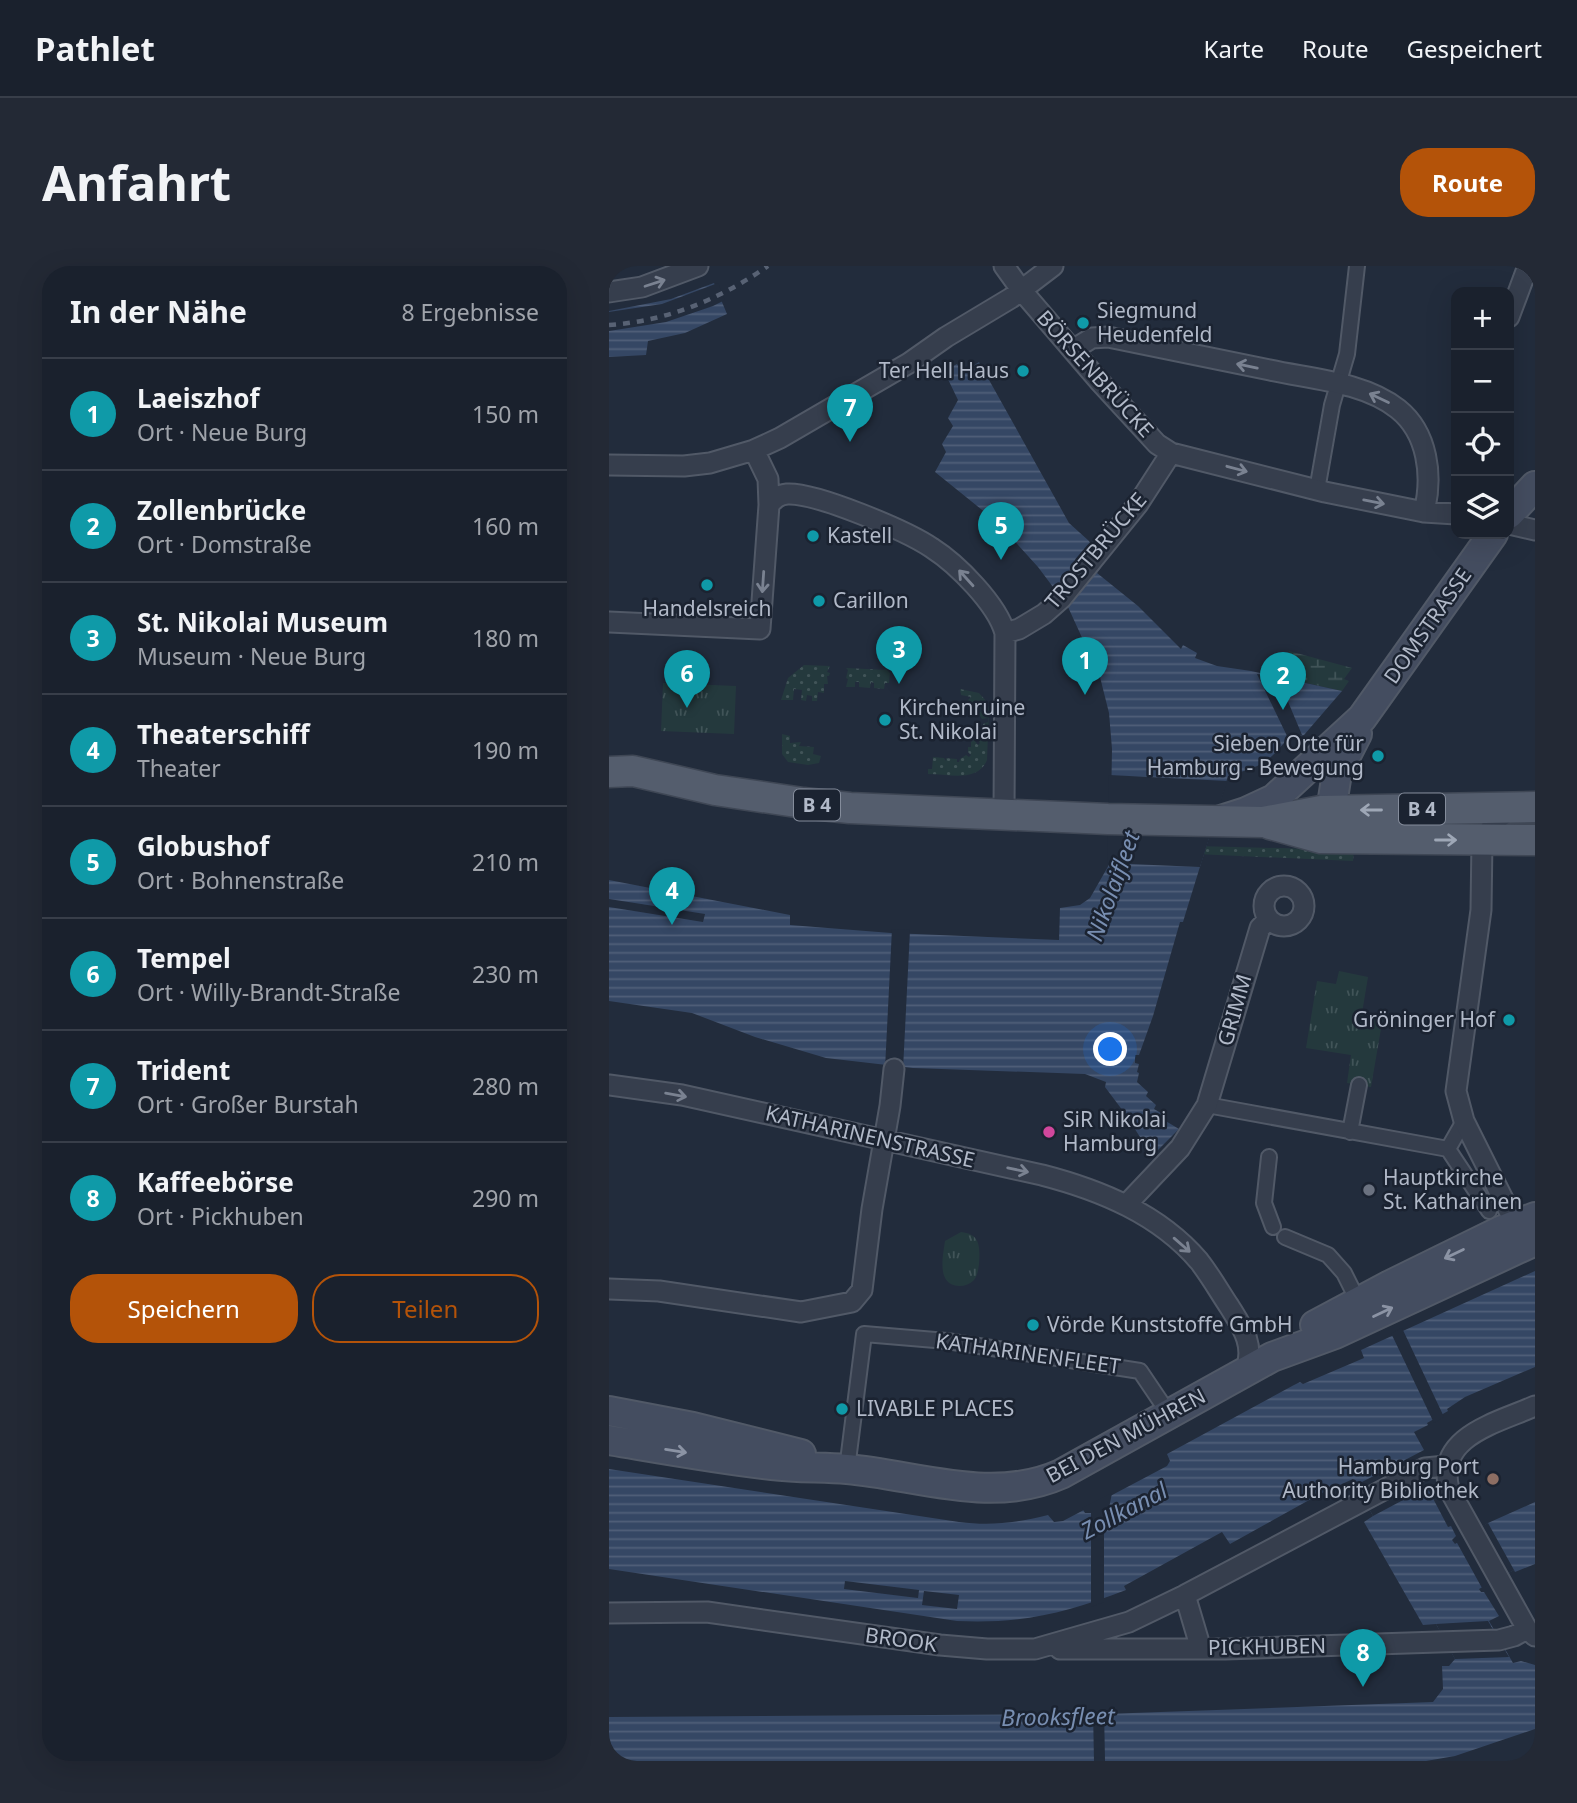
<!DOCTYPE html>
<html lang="de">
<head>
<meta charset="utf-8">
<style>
  body { margin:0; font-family:"Noto Sans",sans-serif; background:#232935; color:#f1f3f6 }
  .controls { position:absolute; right:21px; top:21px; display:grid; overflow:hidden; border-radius:14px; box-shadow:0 7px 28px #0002 }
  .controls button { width:63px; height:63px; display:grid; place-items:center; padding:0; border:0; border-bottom:2px solid #383e49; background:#1a212d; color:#f1f3f6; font:35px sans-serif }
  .you { position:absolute; left:502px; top:784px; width:24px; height:24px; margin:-18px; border:5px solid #fff; border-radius:50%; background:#1a73e8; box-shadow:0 0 0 10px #1a73e833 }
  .badge { display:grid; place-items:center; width:46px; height:46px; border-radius:50%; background:#b45309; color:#fff; font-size:23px; font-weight:700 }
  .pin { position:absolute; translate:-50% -58px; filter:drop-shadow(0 2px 4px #0008) }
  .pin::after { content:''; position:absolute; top:37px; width:24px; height:21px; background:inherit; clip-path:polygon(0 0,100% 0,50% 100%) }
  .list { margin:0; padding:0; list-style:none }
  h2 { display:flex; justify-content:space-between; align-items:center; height:91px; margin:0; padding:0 28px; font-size:30px }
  h2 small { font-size:23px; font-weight:400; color:#9fa3aa }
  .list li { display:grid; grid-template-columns:46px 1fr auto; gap:21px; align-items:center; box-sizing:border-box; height:112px; padding:0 28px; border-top:2px solid #383e49 }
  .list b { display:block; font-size:26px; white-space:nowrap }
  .list p { margin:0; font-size:23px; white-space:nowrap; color:#9fa3aa }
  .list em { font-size:23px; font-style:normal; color:#9fa3aa }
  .actions { display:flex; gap:14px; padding:21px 28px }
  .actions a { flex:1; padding:16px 0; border:2px solid #b45309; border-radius:28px; text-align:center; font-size:24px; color:#b45309 }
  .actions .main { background:#b45309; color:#fff }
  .icon { flex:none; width:38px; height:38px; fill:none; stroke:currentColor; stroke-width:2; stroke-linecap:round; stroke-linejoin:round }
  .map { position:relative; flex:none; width:926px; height:1495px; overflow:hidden; border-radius:28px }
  header { display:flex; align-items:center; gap:42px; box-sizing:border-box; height:98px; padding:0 35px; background:#1a212d; border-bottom:2px solid #383e49 }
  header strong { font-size:33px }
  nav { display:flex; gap:38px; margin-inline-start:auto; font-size:24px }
  .intro { display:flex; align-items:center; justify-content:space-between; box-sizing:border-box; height:168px; padding:0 42px }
  h1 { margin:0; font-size:49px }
  .button { padding:18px 32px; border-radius:28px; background:#b45309; color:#fff; font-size:24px; font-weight:700 }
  main { display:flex; gap:42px; padding:0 42px }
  aside { flex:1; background:#1a212d; border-radius:28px; box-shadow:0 7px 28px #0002 }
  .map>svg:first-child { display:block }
</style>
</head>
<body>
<header>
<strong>Pathlet</strong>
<nav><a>Karte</a><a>Route</a><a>Gespeichert</a></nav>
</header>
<div class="intro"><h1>Anfahrt</h1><a class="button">Route</a></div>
<main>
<aside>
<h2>In der Nähe<small>8 Ergebnisse</small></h2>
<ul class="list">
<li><span class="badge" style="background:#0f9aa8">1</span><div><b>Laeiszhof</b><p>Ort · Neue Burg</p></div><em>150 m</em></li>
<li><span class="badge" style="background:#0f9aa8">2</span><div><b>Zollenbrücke</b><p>Ort · Domstraße</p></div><em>160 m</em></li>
<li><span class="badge" style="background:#0f9aa8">3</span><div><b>St. Nikolai Museum</b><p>Museum · Neue Burg</p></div><em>180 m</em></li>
<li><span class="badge" style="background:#0f9aa8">4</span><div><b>Theaterschiff</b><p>Theater</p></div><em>190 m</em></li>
<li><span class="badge" style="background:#0f9aa8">5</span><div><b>Globushof</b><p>Ort · Bohnenstraße</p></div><em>210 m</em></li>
<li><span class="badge" style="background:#0f9aa8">6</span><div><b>Tempel</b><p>Ort · Willy-Brandt-Straße</p></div><em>230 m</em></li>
<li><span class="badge" style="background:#0f9aa8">7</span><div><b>Trident</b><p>Ort · Großer Burstah</p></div><em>280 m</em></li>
<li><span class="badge" style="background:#0f9aa8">8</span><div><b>Kaffeebörse</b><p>Ort · Pickhuben</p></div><em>290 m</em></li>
</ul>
<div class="actions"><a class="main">Speichern</a><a>Teilen</a></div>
</aside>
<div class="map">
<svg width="926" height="1495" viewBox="0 0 926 1495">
  <defs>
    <pattern id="grass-dots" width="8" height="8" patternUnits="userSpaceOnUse" patternTransform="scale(1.75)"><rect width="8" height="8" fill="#24393d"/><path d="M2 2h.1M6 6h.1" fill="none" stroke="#415458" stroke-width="1.8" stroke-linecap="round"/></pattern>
    <pattern id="wetland-marsh" width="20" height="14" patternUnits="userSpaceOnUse" patternTransform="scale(1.75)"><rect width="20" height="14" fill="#24393d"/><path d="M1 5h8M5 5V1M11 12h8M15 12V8" fill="none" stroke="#415458"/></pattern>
    <pattern id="park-tufts" width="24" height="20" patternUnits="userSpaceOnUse" patternTransform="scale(1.75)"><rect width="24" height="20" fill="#24393d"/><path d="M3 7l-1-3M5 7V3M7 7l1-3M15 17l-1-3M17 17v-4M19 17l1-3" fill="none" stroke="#415458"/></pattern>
    <pattern id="water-rules" width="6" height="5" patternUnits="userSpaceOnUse" patternTransform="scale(1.75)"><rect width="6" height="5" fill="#354764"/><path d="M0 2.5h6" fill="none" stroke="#505f79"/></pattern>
  </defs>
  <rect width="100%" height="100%" fill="#222c3c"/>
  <path fill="url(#grass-dots)" d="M195 399 221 400 218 406 221 407 220 410H218L219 418H215V427L209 426 208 435H203V430L198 429 197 435 192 434 193 424 185 423 184 434H172L179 412Z
    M237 402 278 404 281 407 280 417H276L275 423 265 422V417L262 416 261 422 250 421V416H246V421H237L239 413 237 412 239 404Z
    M351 423 370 427 378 436 380 443 378 494C369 517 339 508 319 508V503H323L324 491 335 492 337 495V492L348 493V496H350L351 493 357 489 360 491 362 489 359 486V481H362V476L365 474 369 479 371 477 368 472 373 467 378 469V466L374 463V458L379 456V452L373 453 370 448 373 444 371 441 367 445 361 443V440L356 437 362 431 352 429Z
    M173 468 181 470V477L192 476 190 480 205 481 204 488 212 490 210 497 199 499 179 496 173 488Z
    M587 580 745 584 744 595 587 588Z"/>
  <path fill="url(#wetland-marsh)" d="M680 385 743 402 735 413 740 415 733 425 671 411 673 400H677Z"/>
  <path fill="url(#park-tufts)" d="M54 417 127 420 125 468 52 465Z
    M730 705 759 711 753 747 774 751 762 821 738 817 742 789 697 782 708 715 727 718Z
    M352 966C372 968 371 982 370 998 369 1004 369 1009 365 1014 361 1018 356 1020 350 1020 327 1019 334 990 336 975Z"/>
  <path fill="url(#water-rules)" d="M105 17 118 48 76 67 39 75 37 89 0 91V45L62 33Z
    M370 96 460 257 480 275 493 300 488 307 529 340 572 383 574 379 588 387 586 392 608 400 642 405 733 425 695 469 679 472C657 500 650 500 619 510L577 646 574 656H571L544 750 530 789H526V797L530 798 528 806 530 807 528 816 539 826 537 830 547 839 545 843 557 850 555 854 570 863 543 890 517 849 496 821 497 816 476 808 304 802 217 792 146 771 83 747 0 735V614L181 649V659L282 667 450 674 451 642 471 639 481 632 501 597 503 483 500 447 491 411 459 341 429 301 388 256 326 206 337 186 333 178 344 160 339 152 349 134 335 105 348 98 353 107Z
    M926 1005V1101L856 1131 838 1143 839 1145 818 1157 819 1159 805 1166 815 1184 794 1195 810 1225 818 1221 839 1261 842 1260 847 1270 843 1274 846 1278 879 1257 926 1236V1298L906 1306 905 1304 870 1323 872 1326H875L890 1350 880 1355 904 1397 912 1395 926 1399V1463L846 1490 817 1495H0V1451L496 1448 824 1436 834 1423 833 1400H840L846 1393 827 1358 814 1359 755 1256 764 1250 744 1213 711 1228 621 1278 613 1266 515 1320 517 1324C457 1347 413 1358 348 1355L0 1303V1203L350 1256C381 1260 409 1257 439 1249L445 1256 454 1255 558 1200 561 1195 558 1188 685 1119 691 1116 694 1118 755 1092 752 1084Z"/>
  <path fill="#222c3c" d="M109 17 116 34 104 40 57 56 0 65V46L53 38Z
    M648 408 671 411 672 419 693 469 679 472Z
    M500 509 618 515 591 601 498 597Z
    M0 633 96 648 94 656 0 641Z
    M283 663 301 664 294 803H276Z
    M793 1062 835 1151 825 1157 782 1067Z
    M794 1195 811 1225 764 1250 747 1219Z
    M503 1227 499 1247H495V1336L482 1341V1247H476L473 1242Z
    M879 1257 905 1304 873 1322 847 1275Z
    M236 1315 310 1324 309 1332 235 1323Z
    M315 1325 350 1329 348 1343 313 1339Z
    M879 1355 900 1391 846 1393 827 1358Z
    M484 1443 495 1444 496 1495H485Z"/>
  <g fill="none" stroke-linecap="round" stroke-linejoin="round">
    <g stroke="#515967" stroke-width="18">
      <path id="pedestrian" d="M708 224 723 139 738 88 748 0
        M598 839 839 883 880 945
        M741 866 750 819
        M839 883 855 855
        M660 891 655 937 664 961
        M676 971 719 989 735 1007 749 1035
        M238 1203 255 1068 338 1075 531 1105 560 1148"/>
    </g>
    <g stroke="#515967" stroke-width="23">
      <path id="minor" d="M395 0 413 25 491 116 548 178 562 187 716 226 815 246 847 248
        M0 26 33 21 89 0
        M900 51 919 0
        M465 83 483 72 499 71C553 82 607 93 661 104 702 113 755 116 789 143 819 167 824 210 815 246
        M0 199 75 200 101 197 145 184 171 172 300 97 337 71 402 32 444 0
        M160 239C165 233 169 229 178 228 206 226 298 265 323 282 348 298 388 338 396 367L395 548
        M900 258 926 264
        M0 356 151 363 160 239 159 213 145 184
        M396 367 410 363 435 348 452 333 529 238 562 187
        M904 541 888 554 873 574 872 644 847 825 855 855 907 959 908 971
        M655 640a20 20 0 1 1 40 0a20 20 0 1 1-40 0Z
        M0 819 73 829 433 909C491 924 550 948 590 995 601 1009 610 1025 620 1040 633 1061 646 1078 637 1104
        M517 939 571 882 598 839 651 662 660 653
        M0 1023 50 1025 192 1046 243 1036 253 1024 263 943 281 840 285 803
        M576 1329 592 1383
        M0 1347 98 1346 331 1379 378 1383H426L520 1356 576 1329 816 1202 837 1200
        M918 1363 840 1223C826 1170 888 1157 926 1140
        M451 1383H616L890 1374 905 1370 918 1363 926 1370"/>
    </g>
    <g stroke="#515967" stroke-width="32">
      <path id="secondary" d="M900 248 926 220
        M722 545 728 507 748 468
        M612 554 637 546 665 533 753 452 884 268
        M706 1059 779 1020 891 965 926 951
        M0 1145 84 1161 192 1188
        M0 1174C54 1183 109 1193 163 1199 188 1202 213 1201 238 1203 308 1209 383 1239 452 1208L663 1091 726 1068 926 975"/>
    </g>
    <g stroke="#3f4755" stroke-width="33">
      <path id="primary" d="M0 506 24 505 106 524 194 537 241 542 499 553 654 556 712 545 926 541
        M661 558 712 572 926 574"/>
    </g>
    <use href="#pedestrian" stroke="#363e4d" stroke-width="14"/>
    <use href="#minor" stroke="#363e4d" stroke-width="19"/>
    <use href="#secondary" stroke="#444d60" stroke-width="28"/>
    <use href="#primary" stroke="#545d6d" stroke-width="30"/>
    <path stroke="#586274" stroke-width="4.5" stroke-dasharray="7 7" stroke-linecap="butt" d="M0 59C59 55 111 33 159 0"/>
  </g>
  <defs><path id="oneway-shaft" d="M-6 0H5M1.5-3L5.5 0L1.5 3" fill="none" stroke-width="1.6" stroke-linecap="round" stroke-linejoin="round" transform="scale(1.75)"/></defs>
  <g stroke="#7a8291">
    <use href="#oneway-shaft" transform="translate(46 17) rotate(-18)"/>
    <use href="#oneway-shaft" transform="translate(638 100) rotate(-168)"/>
    <use href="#oneway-shaft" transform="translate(770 132) rotate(-155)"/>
    <use href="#oneway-shaft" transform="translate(628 203) rotate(15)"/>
    <use href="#oneway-shaft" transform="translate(765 236) rotate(11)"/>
    <use href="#oneway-shaft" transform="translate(357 312) rotate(-132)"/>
    <use href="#oneway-shaft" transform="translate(154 316) rotate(94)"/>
    <use href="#oneway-shaft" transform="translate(67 829) rotate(10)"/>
    <use href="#oneway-shaft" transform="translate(409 904) rotate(12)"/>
    <use href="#oneway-shaft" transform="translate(573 979) rotate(41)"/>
  </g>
  <g stroke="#9ea7b6">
    <use href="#oneway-shaft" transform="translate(762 544) rotate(180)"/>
    <use href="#oneway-shaft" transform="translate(837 574)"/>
  </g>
  <g stroke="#8b93a4">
    <use href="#oneway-shaft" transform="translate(845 988) rotate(154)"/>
    <use href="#oneway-shaft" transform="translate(774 1046) rotate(-25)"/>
    <use href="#oneway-shaft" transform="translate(67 1185) rotate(9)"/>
  </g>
  <g fill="#0f9aa8" stroke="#1b2331" stroke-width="2.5">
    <circle cx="474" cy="57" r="7"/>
    <circle cx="414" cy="105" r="7"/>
    <circle cx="204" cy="270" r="7"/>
    <circle cx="98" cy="319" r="7"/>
    <circle cx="210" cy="335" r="7"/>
    <circle cx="276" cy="454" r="7"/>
    <circle cx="769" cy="490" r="7"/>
    <circle cx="900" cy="754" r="7"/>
    <circle cx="424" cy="1059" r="7"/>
    <circle cx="233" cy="1143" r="7"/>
  </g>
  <circle fill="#d1479c" stroke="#1b2331" stroke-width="2.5" cx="440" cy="866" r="7"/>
  <circle fill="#6b7280" stroke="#1b2331" stroke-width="2.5" cx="760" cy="924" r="7"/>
  <circle fill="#8d6e63" stroke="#1b2331" stroke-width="2.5" cx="884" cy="1213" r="7"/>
  <g text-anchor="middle" stroke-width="5" stroke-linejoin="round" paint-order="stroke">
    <g fill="#1b2331" stroke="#848c9b" stroke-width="2">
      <rect x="185" y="523.5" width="46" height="31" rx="5"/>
      <rect x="790" y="527.5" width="46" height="31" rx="5"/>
    </g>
    <g font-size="19" font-weight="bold" fill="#b1b9c8">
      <text x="208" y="546">B 4</text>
      <text x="813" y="550">B 4</text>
    </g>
    <g font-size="21" fill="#b1b9c8" stroke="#1b2331" text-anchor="start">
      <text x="488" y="52">Siegmund<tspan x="488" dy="24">Heudenfeld</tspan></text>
      <text x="400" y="112" text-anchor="end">Ter Hell Haus</text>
      <text x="218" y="277">Kastell</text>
      <text x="224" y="342">Carillon</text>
      <text x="98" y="350" text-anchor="middle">Handelsreich</text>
      <text x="290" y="449">Kirchenruine<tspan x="290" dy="24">St. Nikolai</tspan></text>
      <text x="755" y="485" text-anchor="end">Sieben Orte für<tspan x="755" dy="24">Hamburg - Bewegung</tspan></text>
      <text x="886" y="761" text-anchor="end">Gröninger Hof</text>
      <text x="454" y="861">SiR Nikolai<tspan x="454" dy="24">Hamburg</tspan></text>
      <text x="774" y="919">Hauptkirche<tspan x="774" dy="24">St. Katharinen</tspan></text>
      <text x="438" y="1066">Vörde Kunststoffe GmbH</text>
      <text x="247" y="1150">LIVABLE PLACES</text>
      <text x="870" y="1208" text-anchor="end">Hamburg Port<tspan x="870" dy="24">Authority Bibliothek</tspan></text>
    </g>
    <g font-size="21" fill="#b1b9c8" stroke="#1b2331">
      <text transform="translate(486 108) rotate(48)" y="7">BÖRSENBRÜCKE</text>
      <text transform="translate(487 285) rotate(-50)" y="7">TROSTBRÜCKE</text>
      <text transform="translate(819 360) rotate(-55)" y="7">DOMSTRASSE</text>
      <text transform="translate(626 744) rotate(-74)" y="7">GRIMM</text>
      <text transform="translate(261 871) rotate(13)" y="7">KATHARINENSTRASSE</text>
      <text transform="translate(419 1088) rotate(8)" y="7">KATHARINENFLEET</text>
      <text transform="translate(517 1170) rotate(-28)" y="7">BEI DEN MÜHREN</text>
      <text transform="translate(292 1374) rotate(8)" y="7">BROOK</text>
      <text transform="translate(658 1381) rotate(-1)" y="7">PICKHUBEN</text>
    </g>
    <g font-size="23" font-style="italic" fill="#788eb1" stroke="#1b2331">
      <text transform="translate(504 620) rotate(-70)" y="8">Nikolaifleet</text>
      <text transform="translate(515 1245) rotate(-28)" y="8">Zollkanal</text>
      <text transform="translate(449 1451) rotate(-1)" y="8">Brooksfleet</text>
    </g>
  </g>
</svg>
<div class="controls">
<button>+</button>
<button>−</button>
<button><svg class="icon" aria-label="locate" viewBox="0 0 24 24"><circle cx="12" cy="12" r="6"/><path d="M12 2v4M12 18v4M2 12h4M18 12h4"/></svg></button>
<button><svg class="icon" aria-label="layers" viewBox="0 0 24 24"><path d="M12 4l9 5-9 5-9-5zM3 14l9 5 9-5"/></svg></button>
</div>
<div class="you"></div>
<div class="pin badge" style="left:476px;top:429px;background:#0f9aa8">1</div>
<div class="pin badge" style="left:674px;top:444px;background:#0f9aa8">2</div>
<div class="pin badge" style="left:290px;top:418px;background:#0f9aa8">3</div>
<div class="pin badge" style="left:63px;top:659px;background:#0f9aa8">4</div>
<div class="pin badge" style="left:392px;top:294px;background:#0f9aa8">5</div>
<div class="pin badge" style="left:78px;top:442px;background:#0f9aa8">6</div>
<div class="pin badge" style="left:241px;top:176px;background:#0f9aa8">7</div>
<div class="pin badge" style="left:754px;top:1421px;background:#0f9aa8">8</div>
</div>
</main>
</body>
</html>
